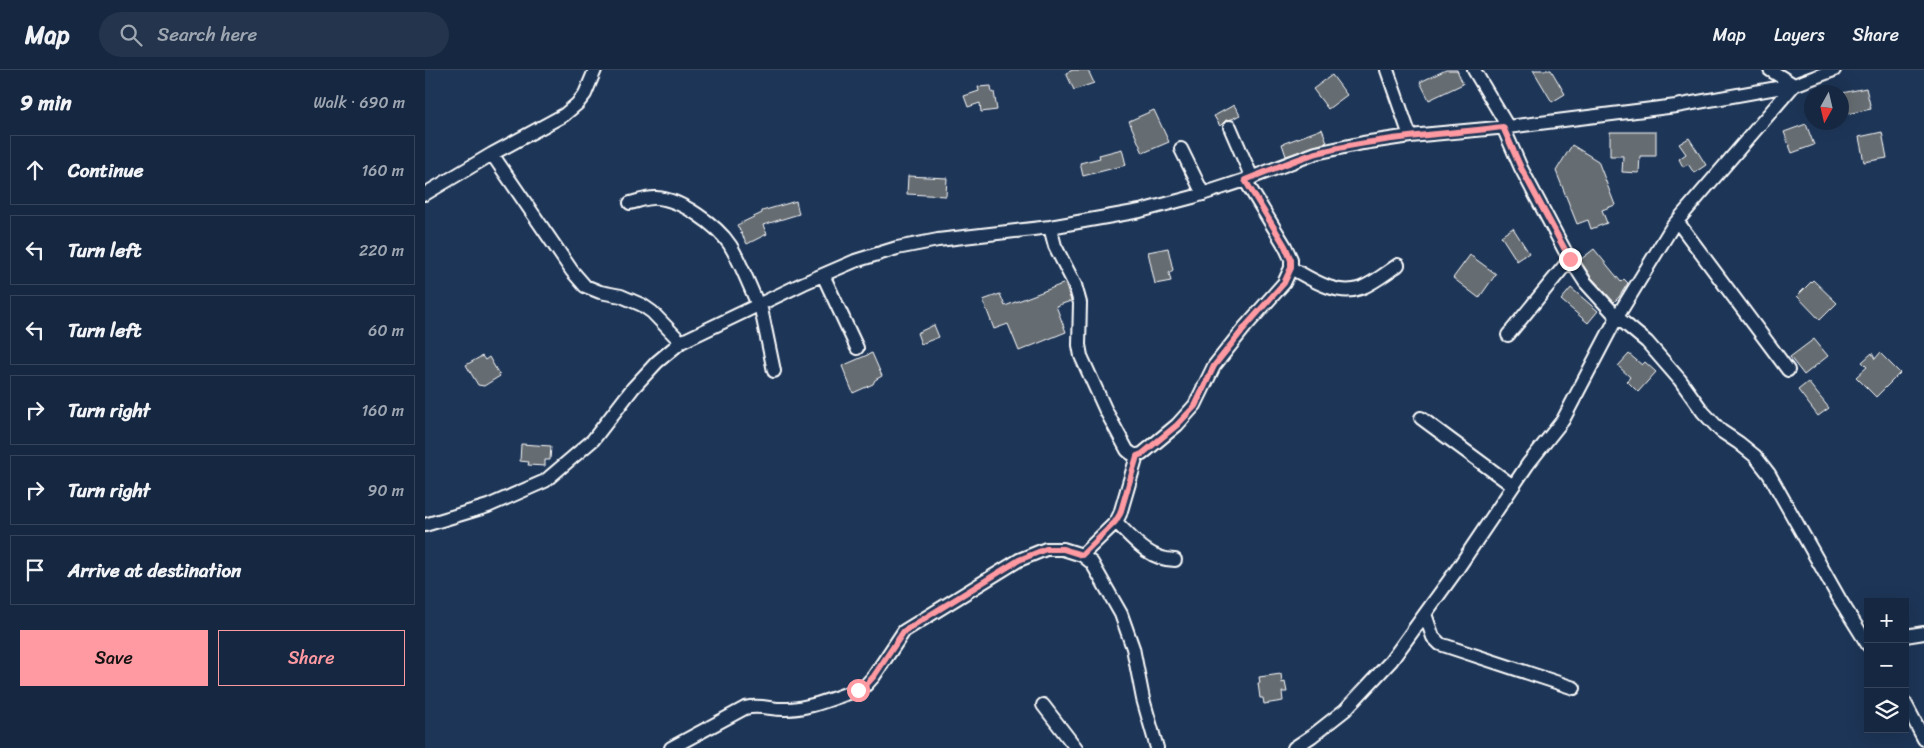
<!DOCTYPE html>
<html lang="en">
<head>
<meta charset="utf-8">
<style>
  body { margin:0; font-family:Sriracha,sans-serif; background:#23344c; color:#f1f3f6 }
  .controls { position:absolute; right:15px; bottom:15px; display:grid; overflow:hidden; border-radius:0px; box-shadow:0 5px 20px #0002 }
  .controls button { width:45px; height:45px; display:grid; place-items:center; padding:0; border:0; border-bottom:1px solid #35445a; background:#162841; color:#f1f3f6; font:25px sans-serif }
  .compass { position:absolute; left:1379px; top:15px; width:45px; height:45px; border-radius:50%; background:#162841; box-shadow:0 5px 20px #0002; rotate:188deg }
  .stop { position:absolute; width:15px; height:15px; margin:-11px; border:4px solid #ff9aa2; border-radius:50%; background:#fff }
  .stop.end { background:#ff9aa2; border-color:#fff; box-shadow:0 1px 5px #0008 }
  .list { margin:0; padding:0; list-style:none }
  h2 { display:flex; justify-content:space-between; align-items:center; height:65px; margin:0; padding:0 20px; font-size:21px }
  h2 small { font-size:16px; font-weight:400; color:#9ea6b1 }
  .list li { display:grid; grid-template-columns:32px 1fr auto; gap:15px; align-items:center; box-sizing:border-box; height:70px; margin:0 10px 10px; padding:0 10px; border:1px solid #35445a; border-radius:0px }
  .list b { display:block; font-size:19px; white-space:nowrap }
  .list em { font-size:16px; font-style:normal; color:#9ea6b1 }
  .actions { display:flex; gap:10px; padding:15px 20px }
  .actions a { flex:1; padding:11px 0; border:1px solid #ff9aa2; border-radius:0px; text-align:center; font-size:18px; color:#ff9aa2 }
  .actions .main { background:#ff9aa2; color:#111 }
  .icon { flex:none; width:28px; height:28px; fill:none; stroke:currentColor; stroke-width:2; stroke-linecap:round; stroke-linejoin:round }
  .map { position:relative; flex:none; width:1499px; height:678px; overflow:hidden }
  header { display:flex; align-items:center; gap:30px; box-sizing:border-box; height:70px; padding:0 25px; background:#162841; border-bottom:1px solid #35445a }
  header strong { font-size:24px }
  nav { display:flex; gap:28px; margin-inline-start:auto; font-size:18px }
  .search { width:350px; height:45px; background:#23344c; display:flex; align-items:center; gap:12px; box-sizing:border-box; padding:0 18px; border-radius:28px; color:#9ea6b1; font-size:19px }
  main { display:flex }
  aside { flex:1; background:#162841 }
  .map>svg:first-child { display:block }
</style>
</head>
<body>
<header>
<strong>Map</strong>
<div class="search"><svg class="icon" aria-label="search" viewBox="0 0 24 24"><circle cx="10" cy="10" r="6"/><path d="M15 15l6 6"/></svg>Search here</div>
<nav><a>Map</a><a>Layers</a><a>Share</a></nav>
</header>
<main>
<aside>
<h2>9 min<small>Walk · 690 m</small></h2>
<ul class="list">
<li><svg class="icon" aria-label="ahead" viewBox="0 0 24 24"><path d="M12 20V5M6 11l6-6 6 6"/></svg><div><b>Continue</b></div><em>160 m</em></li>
<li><svg class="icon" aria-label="left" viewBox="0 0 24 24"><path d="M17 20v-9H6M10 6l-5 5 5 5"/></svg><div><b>Turn left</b></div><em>220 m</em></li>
<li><svg class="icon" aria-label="left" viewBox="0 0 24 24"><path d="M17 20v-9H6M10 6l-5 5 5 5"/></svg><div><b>Turn left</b></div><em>60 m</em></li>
<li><svg class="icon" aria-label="right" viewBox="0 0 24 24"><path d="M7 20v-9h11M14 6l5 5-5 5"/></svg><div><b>Turn right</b></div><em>160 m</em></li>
<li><svg class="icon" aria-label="right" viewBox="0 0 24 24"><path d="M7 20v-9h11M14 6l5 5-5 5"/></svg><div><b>Turn right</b></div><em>90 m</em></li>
<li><svg class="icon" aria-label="arrive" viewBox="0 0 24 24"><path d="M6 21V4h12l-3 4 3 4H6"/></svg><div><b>Arrive at destination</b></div></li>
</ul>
<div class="actions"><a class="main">Save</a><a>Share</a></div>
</aside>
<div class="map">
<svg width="1499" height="678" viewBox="0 0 1499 678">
  <rect width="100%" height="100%" fill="#1d3557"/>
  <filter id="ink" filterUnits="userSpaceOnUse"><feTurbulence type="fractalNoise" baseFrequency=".02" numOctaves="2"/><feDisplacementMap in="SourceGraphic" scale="10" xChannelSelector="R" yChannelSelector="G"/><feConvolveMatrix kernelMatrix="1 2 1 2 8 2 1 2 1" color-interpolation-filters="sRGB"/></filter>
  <g filter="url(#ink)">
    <path fill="#666d72" stroke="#fff" d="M648 0H663L669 13 649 20 641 3Z
      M1021 0H1032L1038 14 1004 30 995 12Z
      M1108 0H1126L1140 24 1127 32Z
      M907 5 922 25 903 39 888 19Z
      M566 16 567 23 569 22 572 40 556 42 555 33 543 37 539 26 554 21 553 17Z
      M1441 18 1446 39 1422 44 1417 23Z
      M809 35 815 45 807 49 801 50 795 56 789 46Z
      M729 40 744 72 718 83 704 51Z
      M1381 54 1389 75 1367 83 1359 62Z
      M897 59 902 72 861 86 857 74Z
      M1185 62H1231V86H1215L1214 103 1197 102 1198 86H1185Z
      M1457 62 1462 88 1439 92 1434 67Z
      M1264 68 1281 95 1269 103 1263 94 1258 97 1254 89 1261 84 1254 74Z
      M1147 75 1173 91 1190 135 1177 140 1182 153 1166 159 1163 150 1152 154 1131 101Z
      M697 79 701 95 658 106 655 93 675 88 674 85Z
      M483 106 522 108 521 126 482 124Z
      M371 131 374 144 338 155 342 164 322 174 312 155 337 143V141Z
      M1088 158 1104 183 1092 191 1076 166Z
      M743 178 748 200 744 203 746 211 730 214 723 182Z
      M1169 179 1196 212 1199 209 1203 213 1194 227 1189 232 1166 207 1155 190Z
      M1045 185 1071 204 1054 228 1028 208Z
      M1388 210 1412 233 1395 250 1372 226Z
      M640 213 646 231 631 236 641 262 594 281 583 254 569 259 558 230 575 224 580 236Z
      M1146 218 1173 241 1163 253 1136 230Z
      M509 255 514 267 496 274 492 263Z
      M1389 269 1403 286 1379 305 1365 287Z
      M447 283 457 306 450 310 448 314 428 323 417 296Z
      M1447 283 1450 289 1455 283 1475 303 1451 327 1431 307 1442 297 1437 292Z
      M1204 284 1217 295 1220 292 1231 302 1213 322 1202 311 1205 307 1193 296Z
      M57 286 60 290 64 287 75 306 59 316 53 315 41 295Z
      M1383 312 1404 338 1393 346 1373 320Z
      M96 374 126 376 125 390H120V396L103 395 104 392 95 391Z
      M856 604 857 613 860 612 862 622H857L858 631 839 634 838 628H835L833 613H835L834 607Z"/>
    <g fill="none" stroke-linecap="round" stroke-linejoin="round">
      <g stroke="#fff" stroke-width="16">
        <path id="minor" d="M962 0 985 66
          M1049 0 1083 57
          M1345 0 1369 15
          M805 57 827 108
          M1078 57 1096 98 1140 181 1160 212 1192 247 1222 272 1255 310 1278 342 1296 361 1314 373 1330 386 1344 404 1415 530 1443 575
          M756 79 778 124
          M67 84 147 201 160 216 175 222 196 226 217 235 227 242 256 272
          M0 124 67 84 139 45 152 34 160 24 170 0
          M205 133C214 131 223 127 232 128 255 129 292 155 305 175 316 193 324 215 333 235
          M1252 151 1363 300
          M625 157 630 176 650 215 655 233 654 275 656 286 681 341 702 380C707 385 710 386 717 384L752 355 770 335 789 296 820 257 859 213 866 198V189L860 176 820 110
          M866 198C886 209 912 227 936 218 949 213 961 203 973 195
          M398 205 432 278
          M335 234 349 301
          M1083 265 1145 189
          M996 348 1088 416
          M691 452C708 469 724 490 750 490
          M0 455 63 436 120 411 168 370 208 318 232 292 256 272 379 213 430 191 472 178 513 170 625 157 715 141 768 127 820 110 891 83 938 73 985 66 1083 57 1251 36 1369 15
          M657 485 691 452 695 444 712 386
          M1000 544 1008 567 1015 574 1149 618
          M1480 566 1499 563
          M1480 633 1499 669
          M618 635 651 678
          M246 678 320 638C336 634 346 640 362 639 385 639 410 627 433 620L441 615 449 606 479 561 594 490 621 479H638L657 485 667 493 696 544 708 578 718 629 732 678
          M869 678 887 666 920 640 966 591 1031 501 1103 394 1138 350 1192 247 1247 157 1369 15 1409 0"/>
      </g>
      <use href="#minor" stroke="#1d3557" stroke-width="12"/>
    </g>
  </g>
  <g fill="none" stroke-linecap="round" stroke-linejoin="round" filter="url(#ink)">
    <path stroke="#ff9aa2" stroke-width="6" d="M433 620 441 615 449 606 479 561 594 490 621 479H638L657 485 690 452 695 444 712 386 717 384 752 355 770 336 789 296 820 257 859 213 866 198V190L860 176 820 110C844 101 868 90 892 83 953 67 1015 65 1078 57L1096 98 1145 189"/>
  </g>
</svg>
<div class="controls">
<button>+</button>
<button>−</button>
<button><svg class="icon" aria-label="layers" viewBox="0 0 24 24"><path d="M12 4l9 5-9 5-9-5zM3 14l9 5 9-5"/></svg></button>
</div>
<svg class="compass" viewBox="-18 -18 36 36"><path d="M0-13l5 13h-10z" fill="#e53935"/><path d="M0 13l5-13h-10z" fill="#9ea6b1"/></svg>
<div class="stop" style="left:433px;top:620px"></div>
<div class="stop end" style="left:1145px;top:189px"></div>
</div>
</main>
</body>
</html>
